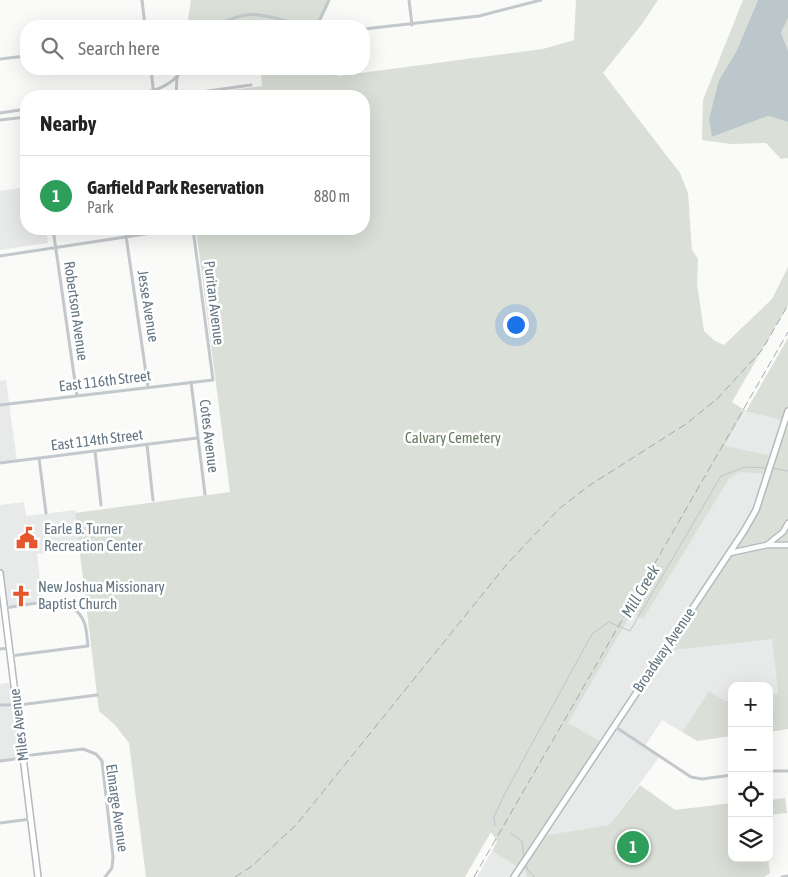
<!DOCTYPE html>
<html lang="en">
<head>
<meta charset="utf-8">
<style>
  body { margin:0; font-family:"Asap Condensed",sans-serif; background:#f6f6f6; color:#222 }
  .controls { position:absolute; right:15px; bottom:15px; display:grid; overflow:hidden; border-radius:10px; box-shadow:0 5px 20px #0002 }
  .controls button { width:45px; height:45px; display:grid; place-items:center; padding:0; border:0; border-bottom:1px solid #e0e0e0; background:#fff; color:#222; font:25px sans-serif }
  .you { position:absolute; left:515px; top:324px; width:18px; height:18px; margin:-12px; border:4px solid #fff; border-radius:50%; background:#1a73e8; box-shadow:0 0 0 8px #1a73e833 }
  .badge { display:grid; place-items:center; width:32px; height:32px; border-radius:50%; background:#0f766e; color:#fff; font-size:16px; font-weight:700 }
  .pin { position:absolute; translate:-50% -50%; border:2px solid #fff; box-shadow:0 1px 5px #0006 }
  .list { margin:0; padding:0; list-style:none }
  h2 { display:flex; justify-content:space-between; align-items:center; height:65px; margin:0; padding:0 20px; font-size:21px }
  h2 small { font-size:16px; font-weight:400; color:#767676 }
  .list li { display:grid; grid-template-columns:32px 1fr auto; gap:15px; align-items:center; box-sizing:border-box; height:80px; padding:0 20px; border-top:1px solid #e0e0e0 }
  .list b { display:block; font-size:19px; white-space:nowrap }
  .list p { margin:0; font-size:16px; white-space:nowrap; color:#767676 }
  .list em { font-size:16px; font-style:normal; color:#767676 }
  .icon { flex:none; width:28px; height:28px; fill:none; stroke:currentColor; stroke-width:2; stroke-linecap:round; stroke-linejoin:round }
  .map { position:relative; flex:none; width:788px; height:877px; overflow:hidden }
  .search { position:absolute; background:#fff; box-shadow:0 5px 20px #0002; left:20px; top:20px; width:350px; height:55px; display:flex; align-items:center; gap:12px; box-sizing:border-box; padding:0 18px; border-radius:20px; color:#767676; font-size:19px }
  .panel { position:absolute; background:#fff; box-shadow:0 5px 20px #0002; left:20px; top:90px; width:350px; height:145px; border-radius:20px }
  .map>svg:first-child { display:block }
</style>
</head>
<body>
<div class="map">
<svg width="788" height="877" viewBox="0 0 788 877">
  <rect width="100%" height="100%" fill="#fafaf8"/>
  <path fill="#e8e9e9" d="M26 187V229H46L48 243 0 250V191Z
    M6 380 17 461 0 463V381Z
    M746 411 784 421 773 457 725 447Z
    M739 472 768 473 756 510 665 651 772 638 778 693 769 695V686H732V700L725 701 709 691 682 732 662 720 645 746 660 756 609 825 541 837 528 787 630 611 643 618 729 479Z
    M24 502 26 516 75 510 79 549 37 554 43 604 5 608 0 573V505Z
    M14 682 23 758 0 761V684Z
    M492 851 525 871 527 877H477Z"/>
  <path fill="#dadfd7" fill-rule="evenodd" d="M191 0H329L317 26H187Z
    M576 0H658L642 24 603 73 680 173 688 193 692 250 698 259 697 284 704 331 715 341 724 345 772 299 788 267V305L732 402 746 411 788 338V729L769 732V695L778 693 772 639 664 651 756 510 768 474 739 472 729 479 643 619 632 612 568 723 603 743 542 836 609 825 640 785 675 810 732 803V858H768L770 873 764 877H527L525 871 492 851 497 841 491 832 465 877H146L129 743 115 725 99 711 75 513 230 492 196 229H364V96H185L262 86 261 74 256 69H337L338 76 543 49 574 40ZM745 411 784 421 773 456 725 446Z
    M743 0H758L736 52 719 80 712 137 768 116 788 122V158L781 159 766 143 731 144 702 140 703 100Z
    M788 18V50L781 33Z
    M709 691 725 701 732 700V736L697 741 682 732Z
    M785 798 787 813 769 815V800Z"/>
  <path fill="#bbc7cb" d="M758 0H788V18L781 33 788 50V122L768 116 712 137 709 119 719 80 736 52Z"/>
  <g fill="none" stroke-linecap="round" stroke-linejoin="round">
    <path stroke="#bbc7cb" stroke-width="1" d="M772 468 788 471
      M495 825 494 817 505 793 592 634 609 622 630 631 721 476 745 467 768 468
      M510 833 522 841 524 858
      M525 862 528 870 534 877"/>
    <g stroke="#b3babf" stroke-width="7">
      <path id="secondary" d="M768 544 783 532 788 523
        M730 553 767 545H788"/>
    </g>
    <g stroke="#b5babe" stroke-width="8">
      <path id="primary" d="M0 573 38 877
        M514 877 744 531 756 510 788 411"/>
    </g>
    <path stroke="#c3c8cc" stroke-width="3" d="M142 0 145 26
      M409 0 412 25
      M216 26C256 4 268 19 307 26
      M317 26 329 0
      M364 29 479 16 541 0
      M0 59 26 56
      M151 69 154 96
      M126 96C149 92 169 90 183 69
      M173 96 251 85
      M176 96 177 77
      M0 113 26 109
      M0 120 26 117
      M53 229 77 396
      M125 229 148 387
      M0 256 178 229
      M191 382 205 494
      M0 405 213 380 193 229
      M147 445 153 500
      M95 451 101 505
      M39 458 46 513
      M0 463 197 438
      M5 608C30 605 72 591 84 622 87 629 87 639 88 646L10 656
      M0 649 9 648
      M0 705H19L97 695
      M614 726 691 777 702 779 732 775
      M23 756 83 749 96 754 102 761 113 857 112 868 105 877
      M0 761 23 758
      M769 771H788
      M0 823 31 819
      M782 877 788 876"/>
    <use href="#secondary" stroke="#fff" stroke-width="4.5"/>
    <use href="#primary" stroke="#fff" stroke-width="5"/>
    <path stroke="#a2aab0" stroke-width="1" stroke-dasharray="8 4" stroke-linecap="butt" d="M235 877 252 866 296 825 507 564 559 509 587 487 686 424 717 399 762 350 788 305
      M474 877 788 332"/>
  </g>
  <defs>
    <g id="civic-bare" transform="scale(1.725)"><path d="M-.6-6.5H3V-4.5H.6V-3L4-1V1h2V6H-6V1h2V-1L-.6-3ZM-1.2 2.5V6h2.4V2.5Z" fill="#e4572e" stroke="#fff" stroke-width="2.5" paint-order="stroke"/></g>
    <g id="church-bare" transform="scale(1.725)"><path d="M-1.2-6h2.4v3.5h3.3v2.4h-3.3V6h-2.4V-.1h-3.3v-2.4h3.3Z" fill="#e4572e" stroke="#fff" stroke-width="2.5" paint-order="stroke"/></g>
  </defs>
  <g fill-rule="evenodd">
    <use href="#civic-bare" x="27" y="538"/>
    <use href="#church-bare" x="21" y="596"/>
  </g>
  <g text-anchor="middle" stroke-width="5" stroke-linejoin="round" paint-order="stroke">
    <g font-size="15" fill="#657683" stroke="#fff">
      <text transform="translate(214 303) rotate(83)" y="5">Puritan Avenue</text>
      <text transform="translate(148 306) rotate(81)" y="5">Jesse Avenue</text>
      <text transform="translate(76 311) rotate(82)" y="5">Robertson Avenue</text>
      <text transform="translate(105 381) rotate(-7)" y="5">East 116th Street</text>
      <text transform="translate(209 436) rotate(83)" y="5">Cotes Avenue</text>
      <text transform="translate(97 440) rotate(-7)" y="5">East 114th Street</text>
      <text transform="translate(664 650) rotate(-56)" y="5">Broadway Avenue</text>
      <text transform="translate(19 725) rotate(-97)" y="5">Miles Avenue</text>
      <text transform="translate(117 808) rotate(82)" y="5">Elmarge Avenue</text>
    </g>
    <g font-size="15" fill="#687a64" stroke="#fff">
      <text x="453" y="443">Calvary Cemetery</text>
    </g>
    <g font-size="15" fill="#657683" stroke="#fff" text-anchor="start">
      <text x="44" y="534">Earle B. Turner<tspan x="44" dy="17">Recreation Center</tspan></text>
      <text x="38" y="592">New Joshua Missionary<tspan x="38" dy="17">Baptist Church</tspan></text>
    </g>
    <g font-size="16" font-style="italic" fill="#60757c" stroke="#fff">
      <text transform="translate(640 591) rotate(-59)" y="6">Mill Creek</text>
    </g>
  </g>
</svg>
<div class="controls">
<button>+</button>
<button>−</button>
<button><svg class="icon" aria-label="locate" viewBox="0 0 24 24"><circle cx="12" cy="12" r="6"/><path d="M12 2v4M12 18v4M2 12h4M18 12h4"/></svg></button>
<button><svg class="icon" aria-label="layers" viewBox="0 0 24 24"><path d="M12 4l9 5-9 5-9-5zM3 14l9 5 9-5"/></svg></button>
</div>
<div class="you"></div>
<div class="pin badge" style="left:633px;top:847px;background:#2e9e5b">1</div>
<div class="search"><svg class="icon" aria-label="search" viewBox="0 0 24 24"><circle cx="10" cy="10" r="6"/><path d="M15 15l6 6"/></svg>Search here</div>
<section class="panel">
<h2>Nearby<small></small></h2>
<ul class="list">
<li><span class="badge" style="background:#2e9e5b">1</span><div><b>Garfield Park Reservation</b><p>Park</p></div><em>880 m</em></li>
</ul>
</section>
</div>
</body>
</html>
